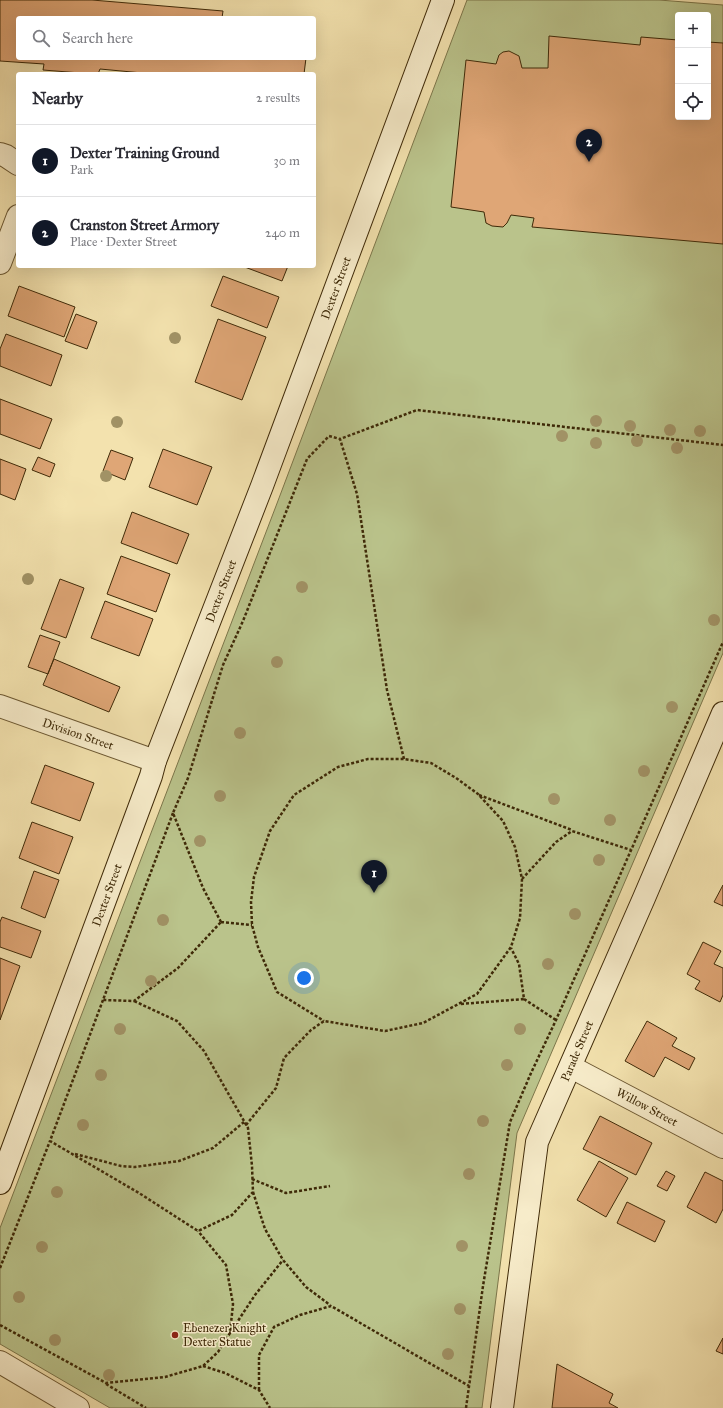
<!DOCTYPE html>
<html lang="en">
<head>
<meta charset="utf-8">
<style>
  body { margin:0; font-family:"IM FELL Great Primer",serif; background:#f2f2f3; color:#2b2b33 }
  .controls { position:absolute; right:12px; top:12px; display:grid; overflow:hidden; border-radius:4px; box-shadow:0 4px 16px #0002 }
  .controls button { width:36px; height:36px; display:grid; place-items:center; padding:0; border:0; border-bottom:1px solid #e1e1e2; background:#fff; color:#2b2b33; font:20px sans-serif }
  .you { position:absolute; left:304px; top:978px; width:14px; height:14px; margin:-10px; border:3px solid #fff; border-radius:50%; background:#1a73e8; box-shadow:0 0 0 6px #1a73e833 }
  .badge { display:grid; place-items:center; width:26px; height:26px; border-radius:50%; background:#111827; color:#fff; font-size:13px; font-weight:700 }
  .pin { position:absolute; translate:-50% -33px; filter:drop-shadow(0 1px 2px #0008) }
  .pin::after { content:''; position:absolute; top:21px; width:14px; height:12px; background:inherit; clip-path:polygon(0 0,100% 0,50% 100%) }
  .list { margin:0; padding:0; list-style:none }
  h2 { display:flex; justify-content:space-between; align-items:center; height:52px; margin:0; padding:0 16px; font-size:17px }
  h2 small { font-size:13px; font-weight:400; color:#7c7c81 }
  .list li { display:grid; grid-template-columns:26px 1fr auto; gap:12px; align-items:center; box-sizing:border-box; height:72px; padding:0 16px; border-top:1px solid #e1e1e2 }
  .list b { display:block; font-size:15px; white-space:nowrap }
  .list p { margin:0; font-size:13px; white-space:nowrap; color:#7c7c81 }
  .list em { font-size:13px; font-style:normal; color:#7c7c81 }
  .icon { flex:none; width:22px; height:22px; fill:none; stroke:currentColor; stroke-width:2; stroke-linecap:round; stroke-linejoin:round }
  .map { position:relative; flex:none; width:723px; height:1408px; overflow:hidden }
  .search { position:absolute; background:#fff; box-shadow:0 4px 16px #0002; left:16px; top:16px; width:300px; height:44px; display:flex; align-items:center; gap:10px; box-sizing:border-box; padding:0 14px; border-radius:4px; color:#7c7c81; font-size:15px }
  .panel { position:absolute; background:#fff; box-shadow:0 4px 16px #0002; left:16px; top:72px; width:300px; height:196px; border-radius:4px }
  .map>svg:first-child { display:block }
</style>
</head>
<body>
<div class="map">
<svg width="723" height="1408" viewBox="0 0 723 1408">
  <rect width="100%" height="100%" fill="#f3e2ae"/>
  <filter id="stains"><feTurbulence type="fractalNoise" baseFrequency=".005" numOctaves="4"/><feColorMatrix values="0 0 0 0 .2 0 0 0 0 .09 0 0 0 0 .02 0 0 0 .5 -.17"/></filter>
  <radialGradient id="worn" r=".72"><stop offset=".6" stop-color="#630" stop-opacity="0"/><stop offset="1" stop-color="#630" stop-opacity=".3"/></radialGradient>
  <path fill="#bac38b" stroke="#7c764a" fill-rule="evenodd" d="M467 0H659L723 5V653L517 1133 482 1408H110L0 1344V1228L276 506ZM678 15H708V117H678Z"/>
  <path fill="#dfa676" stroke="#3f2a08" d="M0 0H92L223 11 222 18H18V58H306L304 74H153L100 69 98 74H93L43 70 44 64 0 61Z
    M549 36 640 45 641 37 678 40V117H708V42L723 43V244L532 227 534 218 511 215 507 223 503 227 492 226 486 223 484 212 451 207 466 60 496 64 499 55 503 52 509 51 519 56 522 68H548Z
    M242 266H288L282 281Z
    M223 276 279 297 267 328 211 306Z
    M19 286 75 307 64 337 8 316Z
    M76 314 97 322 87 349 65 341Z
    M218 319 266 337 242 400 195 382Z
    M6 334 62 355 51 386 0 366V349Z
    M0 399 52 419 40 449 0 434Z
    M163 449 212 467 197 505 149 487Z
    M111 450 133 458 125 480 103 471Z
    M38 457 55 464 50 477 32 470Z
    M0 459 26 469 15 500 0 494Z
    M132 512 189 534 177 564 121 543Z
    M121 556 170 574 156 612 107 594Z
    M60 579 84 588 66 638 41 629Z
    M105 601 153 619 139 656 91 638Z
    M40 635 60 642 48 674 28 667Z
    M54 659 120 687 109 712 43 685Z
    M45 765 94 783 80 821 31 803Z
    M32 822 73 837 59 874 19 858Z
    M34 871 59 880 45 918 21 908Z
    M723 885V906L714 902Z
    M2 917 41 931 31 958 0 947V922Z
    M703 942 721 951 714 964 723 968V995L720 1002 695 989 700 981 687 974Z
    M0 958 20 966 0 1020Z
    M647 1021 677 1038 672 1046 695 1058 689 1070 665 1057 654 1077 625 1061Z
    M600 1116 652 1143 636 1175 583 1149Z
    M599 1161 628 1178 606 1217 577 1200Z
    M666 1171 675 1176 667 1191 657 1186Z
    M705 1172 723 1181V1209L716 1223 687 1207Z
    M627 1202 665 1221 655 1242 617 1223Z
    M723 1338V1354L716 1351Z
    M557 1364 613 1394 609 1403 618 1408H552Z"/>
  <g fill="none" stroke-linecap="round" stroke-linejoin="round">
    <g stroke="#6c5832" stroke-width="24">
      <path id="street" d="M0 154 6 156 18 164
        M0 263 18 216
        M0 706 155 761
        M571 1067 723 1147
        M0 1362 78 1408"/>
    </g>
    <g stroke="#3f2a08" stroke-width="24">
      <path id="secondary" d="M0 1183 151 776 155 761 262 486 443 0
        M502 1408 537 1142 644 898 723 713"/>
    </g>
    <path stroke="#3f2a08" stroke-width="2.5" stroke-dasharray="3 2" stroke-linecap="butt" d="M404 759 387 690 357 494 340 439 417 410 723 445
      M479 795 572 830
      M173 813 103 1000 134 1001 178 968 221 922
      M522 879 556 842 572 831 631 850
      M221 922 203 888 173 813 188 778 223 665 243 621 307 459 329 436 340 439
      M221 922 252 925
      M524 999 556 1020
      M103 1000 50 1141 139 1193 198 1231 232 1215 253 1192 252 1166 248 1128 204 1051 177 1021 134 1001
      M461 1004 524 999 519 964 511 948
      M246 1125 276 1088 284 1058 311 1030 324 1021 385 1031 423 1023 477 994 511 947 520 918 522 879 515 847 503 821 478 794 456 778 431 763 404 759H368L338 767 294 795 270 831 254 877 251 902 252 925 258 947 277 992 324 1021
      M75 1154 121 1166 135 1167 179 1161 213 1148 244 1122
      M252 1179 286 1193 330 1186
      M253 1192 265 1229 283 1260 306 1287 330 1305
      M0 1268 50 1141
      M0 1325 106 1383 165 1377 203 1366 218 1352 230 1333 233 1304 226 1265 198 1231
      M230 1333 255 1295 283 1260
      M203 1366 225 1373 259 1390 270 1408
      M106 1384 146 1408
      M259 1390V1355L274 1327 300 1315 331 1306 469 1386
      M466 1408 483 1286 510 1122 531 1073 556 1020 723 642"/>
    <use href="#street" stroke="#f7ecca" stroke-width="22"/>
    <use href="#secondary" stroke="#f7ecca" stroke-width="22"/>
  </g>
  <g fill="#a19265">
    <circle cx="175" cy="338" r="6"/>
    <circle cx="596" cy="421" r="6"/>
    <circle cx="117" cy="422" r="6"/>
    <circle cx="630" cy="426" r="6"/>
    <circle cx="670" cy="430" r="6"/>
    <circle cx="700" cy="431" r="6"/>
    <circle cx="562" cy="436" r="6"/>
    <circle cx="637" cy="441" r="6"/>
    <circle cx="596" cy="443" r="6"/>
    <circle cx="677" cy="448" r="6"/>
    <circle cx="106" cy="476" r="6"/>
    <circle cx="28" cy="579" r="6"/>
    <circle cx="302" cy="587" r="6"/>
    <circle cx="714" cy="620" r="6"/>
    <circle cx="277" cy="662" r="6"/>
    <circle cx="672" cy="707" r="6"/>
    <circle cx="240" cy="733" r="6"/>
    <circle cx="644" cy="771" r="6"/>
    <circle cx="220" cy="796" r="6"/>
    <circle cx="554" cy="799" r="6"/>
    <circle cx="610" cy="820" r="6"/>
    <circle cx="200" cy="841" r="6"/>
    <circle cx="599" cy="860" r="6"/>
    <circle cx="575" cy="914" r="6"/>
    <circle cx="163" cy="920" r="6"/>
    <circle cx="548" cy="964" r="6"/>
    <circle cx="151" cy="981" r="6"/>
    <circle cx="120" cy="1029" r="6"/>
    <circle cx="520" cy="1029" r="6"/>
    <circle cx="507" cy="1065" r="6"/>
    <circle cx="101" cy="1075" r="6"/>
    <circle cx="483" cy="1121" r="6"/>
    <circle cx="83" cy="1125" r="6"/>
    <circle cx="469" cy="1174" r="6"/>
    <circle cx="57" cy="1192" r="6"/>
    <circle cx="462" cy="1246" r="6"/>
    <circle cx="42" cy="1247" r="6"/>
    <circle cx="19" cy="1297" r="6"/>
    <circle cx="460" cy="1309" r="6"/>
    <circle cx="55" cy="1340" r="6"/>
    <circle cx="448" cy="1354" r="6"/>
    <circle cx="109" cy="1375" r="6"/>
  </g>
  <circle fill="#8f2418" stroke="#f7ecca" stroke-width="1.5" cx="175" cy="1335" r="4"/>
  <g text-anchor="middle" stroke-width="3" stroke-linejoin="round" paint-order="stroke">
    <g font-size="12" fill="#3f2a08" stroke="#f7ecca">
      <text transform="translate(336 288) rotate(-70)" y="4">Dexter Street</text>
      <text transform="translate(221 591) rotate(-69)" y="4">Dexter Street</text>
      <text transform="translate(78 734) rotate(19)" y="4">Division Street</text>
      <text transform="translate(107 895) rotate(-70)" y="4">Dexter Street</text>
      <text transform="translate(577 1051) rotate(-67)" y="4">Parade Street</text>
      <text transform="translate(647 1107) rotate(28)" y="4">Willow Street</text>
    </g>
    <g font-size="12" fill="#3f2a08" stroke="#f7ecca" text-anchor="start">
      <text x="183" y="1332">Ebenezer Knight<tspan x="183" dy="14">Dexter Statue</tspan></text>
    </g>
  </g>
  <rect width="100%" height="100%" filter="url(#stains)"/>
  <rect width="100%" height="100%" fill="url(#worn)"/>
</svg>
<div class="controls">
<button>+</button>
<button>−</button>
<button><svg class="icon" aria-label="locate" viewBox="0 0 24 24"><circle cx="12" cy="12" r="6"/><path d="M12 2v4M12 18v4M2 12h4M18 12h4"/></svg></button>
</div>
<div class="you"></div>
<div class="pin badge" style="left:374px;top:893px">1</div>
<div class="pin badge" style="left:589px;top:162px">2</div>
<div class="search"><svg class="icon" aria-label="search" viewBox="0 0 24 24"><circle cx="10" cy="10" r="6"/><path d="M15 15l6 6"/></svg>Search here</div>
<section class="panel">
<h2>Nearby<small>2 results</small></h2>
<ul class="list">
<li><span class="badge">1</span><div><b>Dexter Training Ground</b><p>Park</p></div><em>30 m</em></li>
<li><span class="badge">2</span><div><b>Cranston Street Armory</b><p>Place · Dexter Street</p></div><em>240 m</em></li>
</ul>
</section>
</div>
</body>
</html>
